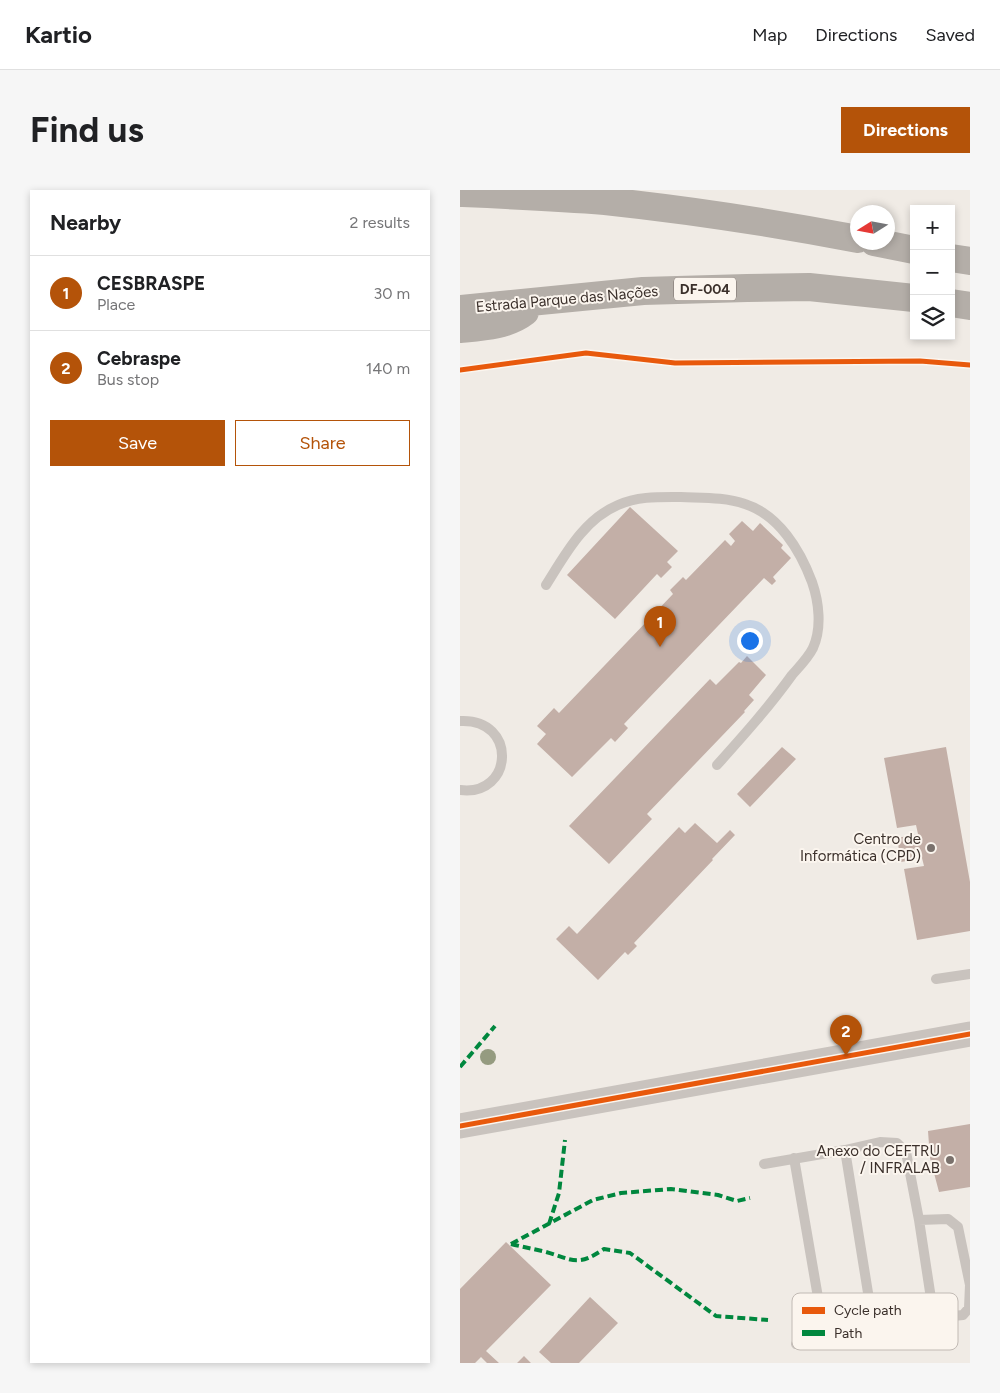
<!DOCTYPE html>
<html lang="en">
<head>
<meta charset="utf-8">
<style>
  body { margin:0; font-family:Figtree,sans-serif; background:#f6f6f6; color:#202124 }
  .controls { position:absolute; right:15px; top:15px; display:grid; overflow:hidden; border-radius:0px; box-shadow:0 2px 8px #0003 }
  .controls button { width:45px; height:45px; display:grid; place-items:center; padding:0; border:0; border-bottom:1px solid #e0e0e0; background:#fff; color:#202124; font:25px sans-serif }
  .compass { position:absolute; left:390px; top:15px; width:45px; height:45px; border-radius:50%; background:#fff; box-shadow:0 2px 8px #0003; rotate:259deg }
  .you { position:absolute; left:289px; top:450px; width:18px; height:18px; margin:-12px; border:4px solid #fff; border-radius:50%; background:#1a73e8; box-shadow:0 0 0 8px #1a73e833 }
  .badge { display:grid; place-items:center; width:32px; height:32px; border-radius:50%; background:#b45309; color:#fff; font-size:16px; font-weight:700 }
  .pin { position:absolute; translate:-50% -41px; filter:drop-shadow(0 1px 2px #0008) }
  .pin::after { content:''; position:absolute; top:26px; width:18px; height:15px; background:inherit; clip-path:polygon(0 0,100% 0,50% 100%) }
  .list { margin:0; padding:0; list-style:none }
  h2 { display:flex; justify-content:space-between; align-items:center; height:65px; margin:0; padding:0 20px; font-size:21px }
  h2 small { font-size:16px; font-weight:400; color:#757577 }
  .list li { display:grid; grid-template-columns:32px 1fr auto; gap:15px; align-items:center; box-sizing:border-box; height:75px; padding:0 20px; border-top:1px solid #e0e0e0 }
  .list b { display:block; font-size:19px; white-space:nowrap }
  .list p { margin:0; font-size:16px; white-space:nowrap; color:#757577 }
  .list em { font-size:16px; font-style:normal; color:#757577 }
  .actions { display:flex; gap:10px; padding:15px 20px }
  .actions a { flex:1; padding:11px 0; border:1px solid #b45309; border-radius:0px; text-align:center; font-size:18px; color:#b45309 }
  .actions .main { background:#b45309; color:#fff }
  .icon { flex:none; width:28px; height:28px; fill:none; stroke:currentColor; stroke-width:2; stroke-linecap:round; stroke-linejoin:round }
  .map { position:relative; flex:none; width:510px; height:1173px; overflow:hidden; border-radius:0px }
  header { display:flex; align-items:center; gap:30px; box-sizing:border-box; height:70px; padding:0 25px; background:#fff; border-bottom:1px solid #e0e0e0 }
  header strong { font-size:24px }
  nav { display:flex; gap:28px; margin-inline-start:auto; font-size:18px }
  .intro { display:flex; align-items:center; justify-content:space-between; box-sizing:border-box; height:120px; padding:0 30px }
  h1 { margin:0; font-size:35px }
  .button { padding:12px 22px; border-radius:0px; background:#b45309; color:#fff; font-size:18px; font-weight:700 }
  main { display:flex; gap:30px; padding:0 30px }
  aside { flex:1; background:#fff; border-radius:0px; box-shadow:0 2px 8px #0003 }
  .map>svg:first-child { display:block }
</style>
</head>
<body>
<header>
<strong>Kartio</strong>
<nav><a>Map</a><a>Directions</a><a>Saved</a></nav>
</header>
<div class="intro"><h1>Find us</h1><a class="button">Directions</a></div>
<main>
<aside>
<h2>Nearby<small>2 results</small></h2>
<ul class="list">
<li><span class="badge">1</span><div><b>CESBRASPE</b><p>Place</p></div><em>30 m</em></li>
<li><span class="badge">2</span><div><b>Cebraspe</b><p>Bus stop</p></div><em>140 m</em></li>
</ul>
<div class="actions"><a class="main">Save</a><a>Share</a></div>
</aside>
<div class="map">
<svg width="510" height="1173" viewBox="0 0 510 1173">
  <rect width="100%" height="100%" fill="#f0ebe5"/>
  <path fill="#c3afa7" d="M170 317 218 361 207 372 212 377 201 388 197 384 155 429 107 385Z
    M282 331 293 341 300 333 323 355 321 358 331 368 313 387 316 391 312 395 304 388 164 534 168 538 155 552 151 548 112 587 77 554 86 544 77 536 94 518 99 523 213 404 210 400 223 387 226 390 265 350 271 356 275 351 269 344Z
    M287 466 306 485 289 505 294 510 284 521 285 522 187 624 192 629 149 674 109 636 250 489 256 495 279 472 281 473Z
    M322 557 336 569 290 617 277 604Z
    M486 557 510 692V741L457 750 444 679 464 676 462 668 441 672 437 648 458 644 456 635 437 638 424 568Z
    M235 633 257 653 270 640 275 645 252 669 253 670 174 753 177 756 168 765 165 762 138 790 96 749 109 736 117 744 219 637 225 643Z
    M510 934V997L479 1002 470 968 468 941Z
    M46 1052 91 1095 26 1161 39 1173H27L21 1167 15 1173H0V1099Z
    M130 1107 158 1133 119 1173H91L79 1162Z
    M64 1166 71 1173H57Z"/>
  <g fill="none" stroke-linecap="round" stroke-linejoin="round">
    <path stroke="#c9c3be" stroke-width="10" d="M86 395C105 365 123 330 158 315 178 306 200 307 221 307 242 308 265 307 285 314 319 325 340 360 352 392 359 412 362 438 353 458 348 468 339 477 332 485 309 517 283 546 257 575
      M0 531C58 528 54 607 0 600
      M476 789 510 784
      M385 960 414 1140
      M334 968 365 1148
      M304 974 385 960 420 952 437 953 446 962 459 1030 488 1029 498 1037 510 1095 509 1118 503 1125 474 1128 336 1154
      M459 1030 474 1128"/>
    <path stroke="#c9c3be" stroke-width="25" d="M0 936 510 844"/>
    <path stroke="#b4aea8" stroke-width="28" d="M0 3C48 5 97 7 145 11 230 20 314 33 398 49
      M414 52 454 60
      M491 68 510 71
      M491 113 510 116
      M0 119 183 101 287 98 349 97 454 108
      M0 139C22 137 47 136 65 122"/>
    <path stroke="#00873e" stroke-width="4" stroke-dasharray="8 4" stroke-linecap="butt" d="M0 877 35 836
      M89 1034 99 1003 105 950
      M51 1054C63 1057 74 1059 86 1062 114 1070 117 1077 144 1059L170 1063 256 1126 308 1130
      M51 1054 133 1010 161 1003 211 999 258 1005 277 1011 290 1008"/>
    <g stroke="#fbf5ee" stroke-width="8">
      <path id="cycleway" d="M0 180 126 163 215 173 460 171 510 175
        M0 936 510 844"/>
    </g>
    <use href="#cycleway" stroke="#e8590c" stroke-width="5"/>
  </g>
  <circle fill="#959b80" cx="28" cy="867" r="8"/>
  <g fill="#7a716c" stroke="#fbf5ee" stroke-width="2">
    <circle cx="471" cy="658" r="5"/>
    <circle cx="490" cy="970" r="5"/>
  </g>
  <g text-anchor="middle" stroke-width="4" stroke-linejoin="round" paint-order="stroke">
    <rect fill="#fbf5ee" stroke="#756b66" stroke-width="1" x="214" y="87.5" width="62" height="23" rx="4"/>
    <g font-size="14" font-weight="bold" fill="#3b302b">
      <text x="245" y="104">DF-004</text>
    </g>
    <g font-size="15" fill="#3b302b" stroke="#fbf5ee">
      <text transform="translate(107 109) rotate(-5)" y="5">Estrada Parque das Nações</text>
    </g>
    <g font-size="15" fill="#3b302b" stroke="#fbf5ee" text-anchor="end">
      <text x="461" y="654">Centro de<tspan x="461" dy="17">Informática (CPD)</tspan></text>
      <text x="480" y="966">Anexo do CEFTRU<tspan x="480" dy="17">/ INFRALAB</tspan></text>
    </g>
  </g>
  <rect x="332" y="1103" width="166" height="57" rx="8" fill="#fbf5ee" stroke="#c1bab4" stroke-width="1"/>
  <rect x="342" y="1117" width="23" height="7" fill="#e8590c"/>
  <rect x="342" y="1140" width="23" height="6" fill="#00873e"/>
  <g font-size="14" fill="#3b302b">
    <text x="374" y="1125">Cycle path</text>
    <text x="374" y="1148">Path</text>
  </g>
</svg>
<div class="controls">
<button>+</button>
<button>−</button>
<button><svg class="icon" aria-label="layers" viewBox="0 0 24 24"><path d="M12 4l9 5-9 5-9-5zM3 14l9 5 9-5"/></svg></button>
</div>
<svg class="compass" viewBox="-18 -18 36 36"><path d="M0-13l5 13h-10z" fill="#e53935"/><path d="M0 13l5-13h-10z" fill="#757577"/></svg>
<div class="you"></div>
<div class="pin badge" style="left:200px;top:457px">1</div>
<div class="pin badge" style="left:386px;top:866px">2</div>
</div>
</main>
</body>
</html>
